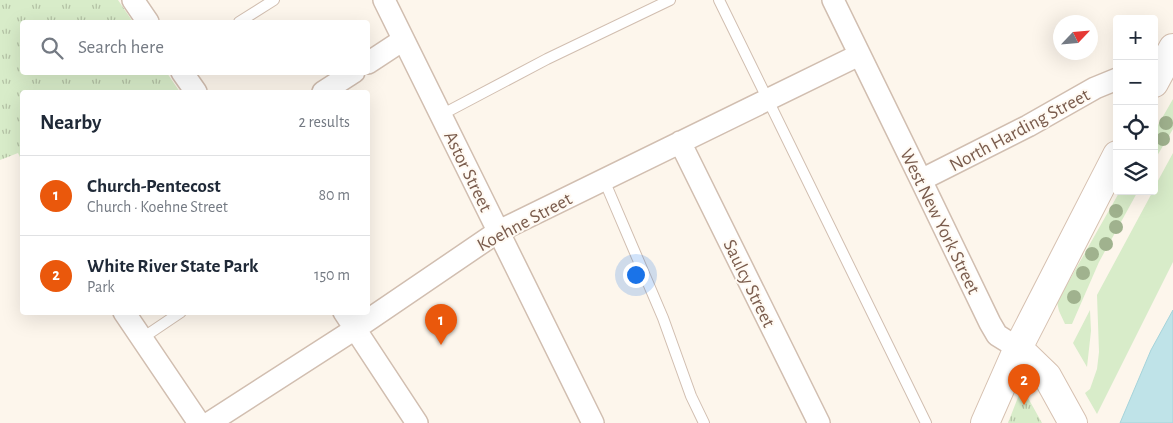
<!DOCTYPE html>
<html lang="en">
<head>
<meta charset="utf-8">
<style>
  body { margin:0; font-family:"Alegreya Sans",sans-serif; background:#f2f2f3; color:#1f2937 }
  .controls { position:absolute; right:15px; top:15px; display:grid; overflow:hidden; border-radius:5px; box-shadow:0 5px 20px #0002 }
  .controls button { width:45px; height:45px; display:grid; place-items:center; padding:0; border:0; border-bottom:1px solid #e0e1e3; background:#fff; color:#1f2937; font:25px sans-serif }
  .compass { position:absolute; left:1053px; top:15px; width:45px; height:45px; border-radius:50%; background:#fff; box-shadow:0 5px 20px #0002; rotate:64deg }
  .you { position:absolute; left:635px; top:274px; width:18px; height:18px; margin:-12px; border:4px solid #fff; border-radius:50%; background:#1a73e8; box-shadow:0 0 0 8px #1a73e833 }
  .badge { display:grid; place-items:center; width:32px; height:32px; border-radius:50%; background:#ea580c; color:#fff; font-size:16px; font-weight:700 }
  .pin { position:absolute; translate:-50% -41px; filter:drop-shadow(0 1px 2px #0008) }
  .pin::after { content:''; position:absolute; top:26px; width:18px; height:15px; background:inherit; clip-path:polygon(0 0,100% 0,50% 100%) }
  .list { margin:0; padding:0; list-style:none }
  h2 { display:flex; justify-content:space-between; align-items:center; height:65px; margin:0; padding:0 20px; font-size:21px }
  h2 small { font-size:16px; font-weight:400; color:#747a83 }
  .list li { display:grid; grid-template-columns:32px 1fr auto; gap:15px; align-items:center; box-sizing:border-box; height:80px; padding:0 20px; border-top:1px solid #e0e1e3 }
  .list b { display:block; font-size:19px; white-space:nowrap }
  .list p { margin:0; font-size:16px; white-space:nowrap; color:#747a83 }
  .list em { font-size:16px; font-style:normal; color:#747a83 }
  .icon { flex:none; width:28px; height:28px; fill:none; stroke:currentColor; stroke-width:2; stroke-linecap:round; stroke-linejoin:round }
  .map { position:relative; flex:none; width:1173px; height:423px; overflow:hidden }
  .search { position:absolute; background:#fff; box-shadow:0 5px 20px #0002; left:20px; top:20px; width:350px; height:55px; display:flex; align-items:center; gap:12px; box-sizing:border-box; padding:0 18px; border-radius:5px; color:#747a83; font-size:19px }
  .panel { position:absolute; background:#fff; box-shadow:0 5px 20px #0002; left:20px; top:90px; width:350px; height:225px; border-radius:5px }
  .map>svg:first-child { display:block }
</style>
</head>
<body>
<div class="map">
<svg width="1173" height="423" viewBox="0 0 1173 423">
  <defs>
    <pattern id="park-tufts" width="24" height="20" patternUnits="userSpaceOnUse" patternTransform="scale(1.25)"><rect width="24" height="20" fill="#d8ecc9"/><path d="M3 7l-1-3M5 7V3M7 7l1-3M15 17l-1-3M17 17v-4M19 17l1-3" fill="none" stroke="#b4c2a5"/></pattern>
  </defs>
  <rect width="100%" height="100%" fill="#fdf6ec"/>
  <path fill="#d8ecc9" d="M1173 99V129L1154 161V132Z
    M1173 153V262L1097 414 1085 393 1090 389 1097 369 1099 352 1097 295 1153 191H1154V188Z
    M1120 191H1138L1099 262 1072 324H1065L1059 311 1057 302Z
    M1090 310 1091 331 1087 367 1073 343Z"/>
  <path fill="url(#park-tufts)" d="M0 0H118L133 22H22V72L167 73 180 92H22V161L18 153 0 160Z
    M1022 387 1042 423H1008Z"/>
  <path fill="#bfe3e8" stroke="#a5d3da" d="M1173 310V423H1120L1151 350Z"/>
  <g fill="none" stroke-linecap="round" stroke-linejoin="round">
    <g stroke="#d1beb0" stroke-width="12">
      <path id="lane" d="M719 0 926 423
        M239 22 274 0
        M441 115 547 59 670 0
        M604 180 663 318 691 396 704 423
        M141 339 181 312"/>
    </g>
    <g stroke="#d1beb0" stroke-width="24">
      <path id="street" d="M133 0 148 22
        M384 0 593 423
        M833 0 921 180 990 323 997 335 1018 348
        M368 63 403 40
        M182 72 196 92
        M323 92 354 72
        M680 142 819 423
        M921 180 1028 126 1095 88 1117 79
        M124 312 199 423
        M344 312 417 423
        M209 423 355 329 499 231 859 55"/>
    </g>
    <g stroke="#d6c0b0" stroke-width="30">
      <path id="secondary" d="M1154 83 1173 48
        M1018 348 1047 376 1073 423
        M985 423 1018 348 1117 155"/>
    </g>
    <use href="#lane" stroke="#fff" stroke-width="10"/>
    <use href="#street" stroke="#fff" stroke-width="21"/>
    <use href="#secondary" stroke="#fff" stroke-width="28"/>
  </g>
  <g fill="#a0b28e">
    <circle cx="1166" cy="123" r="7"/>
    <circle cx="1163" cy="139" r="7"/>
    <circle cx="1116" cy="211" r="7"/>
    <circle cx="1116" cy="227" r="7"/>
    <circle cx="1106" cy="244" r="7"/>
    <circle cx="1092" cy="254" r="7"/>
    <circle cx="1083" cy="273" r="7"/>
    <circle cx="1074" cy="297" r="7"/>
  </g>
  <g text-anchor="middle" stroke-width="4" stroke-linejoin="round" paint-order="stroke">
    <g font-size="19" fill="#7a5c4d" stroke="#fffaf3">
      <text transform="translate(1019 129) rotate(-28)" y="7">North Harding Street</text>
      <text transform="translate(469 171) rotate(64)" y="7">Astor Street</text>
      <text transform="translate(524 221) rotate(-28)" y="7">Koehne Street</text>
      <text transform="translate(941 221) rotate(64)" y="7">West New York Street</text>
      <text transform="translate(750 283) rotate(64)" y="7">Saulcy Street</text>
    </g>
  </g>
</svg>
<div class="controls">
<button>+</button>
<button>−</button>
<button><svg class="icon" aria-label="locate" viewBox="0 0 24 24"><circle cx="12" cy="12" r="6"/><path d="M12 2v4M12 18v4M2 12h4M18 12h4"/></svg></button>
<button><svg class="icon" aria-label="layers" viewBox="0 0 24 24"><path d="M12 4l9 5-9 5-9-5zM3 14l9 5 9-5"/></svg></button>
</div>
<svg class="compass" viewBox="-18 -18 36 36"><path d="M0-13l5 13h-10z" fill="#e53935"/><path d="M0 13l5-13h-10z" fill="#747a83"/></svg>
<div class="you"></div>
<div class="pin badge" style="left:441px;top:345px">1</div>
<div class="pin badge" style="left:1024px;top:405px">2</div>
<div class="search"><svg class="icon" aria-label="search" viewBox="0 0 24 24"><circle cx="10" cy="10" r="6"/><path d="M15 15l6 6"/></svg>Search here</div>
<section class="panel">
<h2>Nearby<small>2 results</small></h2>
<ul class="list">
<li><span class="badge">1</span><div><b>Church-Pentecost</b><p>Church · Koehne Street</p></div><em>80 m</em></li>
<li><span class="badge">2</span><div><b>White River State Park</b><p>Park</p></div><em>150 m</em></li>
</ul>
</section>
</div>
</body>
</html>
